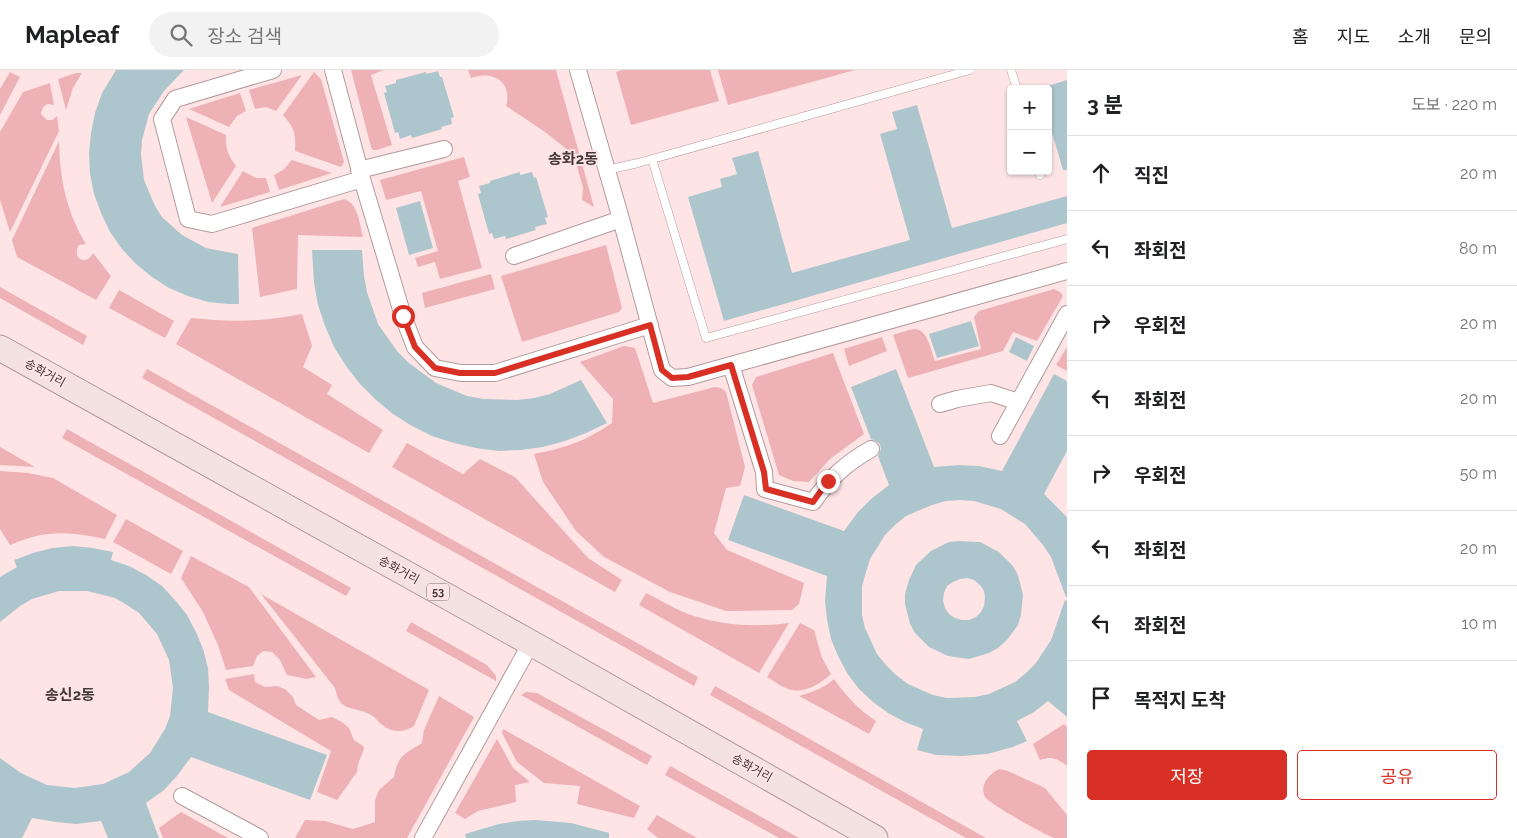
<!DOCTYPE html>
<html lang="ko">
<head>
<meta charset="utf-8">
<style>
  body { margin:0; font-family:Raleway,"Noto Sans KR",sans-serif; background:#f2f2f2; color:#202124 }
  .controls { position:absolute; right:15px; top:15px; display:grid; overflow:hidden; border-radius:5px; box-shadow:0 1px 4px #0004 }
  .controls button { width:45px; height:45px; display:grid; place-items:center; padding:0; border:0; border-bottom:1px solid #e0e0e0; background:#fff; color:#202124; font:25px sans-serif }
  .stop { position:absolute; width:15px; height:15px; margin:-11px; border:4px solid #d93025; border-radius:50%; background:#fff }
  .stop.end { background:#d93025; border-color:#fff; box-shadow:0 1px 5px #0008 }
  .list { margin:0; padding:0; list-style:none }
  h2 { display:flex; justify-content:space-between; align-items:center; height:65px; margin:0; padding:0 20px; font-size:21px }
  h2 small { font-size:16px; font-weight:400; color:#757577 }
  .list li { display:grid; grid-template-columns:32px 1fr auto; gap:15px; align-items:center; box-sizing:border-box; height:75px; padding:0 20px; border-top:1px solid #e0e0e0 }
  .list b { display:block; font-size:19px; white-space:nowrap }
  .list em { font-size:16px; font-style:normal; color:#757577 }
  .actions { display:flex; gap:10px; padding:15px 20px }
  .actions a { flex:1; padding:11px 0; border:1px solid #d93025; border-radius:5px; text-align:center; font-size:18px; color:#d93025 }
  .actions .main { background:#d93025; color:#fff }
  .icon { flex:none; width:28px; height:28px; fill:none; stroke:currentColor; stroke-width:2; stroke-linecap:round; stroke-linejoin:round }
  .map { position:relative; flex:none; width:1067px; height:768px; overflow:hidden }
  header { display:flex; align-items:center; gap:30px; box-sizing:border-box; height:70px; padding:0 25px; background:#fff; border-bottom:1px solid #e0e0e0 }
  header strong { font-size:24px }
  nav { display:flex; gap:28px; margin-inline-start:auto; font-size:18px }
  .search { width:350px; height:45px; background:#f2f2f2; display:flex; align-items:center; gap:12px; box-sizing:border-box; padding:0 18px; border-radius:28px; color:#757577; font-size:19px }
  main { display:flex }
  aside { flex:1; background:#fff }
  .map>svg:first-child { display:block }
</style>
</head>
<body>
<header>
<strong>Mapleaf</strong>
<div class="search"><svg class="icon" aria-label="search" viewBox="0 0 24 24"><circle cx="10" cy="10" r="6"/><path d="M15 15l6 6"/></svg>장소 검색</div>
<nav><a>홈</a><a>지도</a><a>소개</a><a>문의</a></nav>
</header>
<main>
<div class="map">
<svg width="1067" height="768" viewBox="0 0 1067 768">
  <rect width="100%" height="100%" fill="#fee4e5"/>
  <path fill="#eeb1b5" d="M351 0H384L371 5 392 75 377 80H373L371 77Z
    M468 0H556L594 137 582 130 583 118 574 85 545 62 506 36C513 11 492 0 471 8Z
    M622 0H710L719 31 631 55 616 2Z
    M718 0H855L728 35Z
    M10 2 20 7 0 45V19Z
    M314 2 321 9 344 92 341 97 295 81C296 64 294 57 283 45Z
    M76 3H82L73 18 66 40 58 9Z
    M302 5 276 41 266 37 255 39 249 20Z
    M50 13 54 35 48 34C43 36 42 39 41 44L47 50H52L57 46 59 61 10 162 0 130V62L23 22Z
    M240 23 246 41 237 46 229 57 189 39Z
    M186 47 226 65C225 78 228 85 236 96L212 133Z
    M59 71C60 110 66 141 86 174L79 175C71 188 86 197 93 183L111 206 96 230 17 187 12 170Z
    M464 87 470 107 458 111 482 198 440 209 435 192 418 197 415 188 438 181 421 121 386 130 380 110Z
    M292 90 332 103 279 120 274 105 283 100Z
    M243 101 256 108H266L270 122 220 137Z
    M344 129C359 134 359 153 363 167L298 165 297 219 260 227 252 158Z
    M606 175 622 238 619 242 522 272 501 206Z
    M491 204 495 219 425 238 422 223Z
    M0 217 87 266 83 275 0 228Z
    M1054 219 1060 222 1063 226 1037 271 1013 262 1003 281 908 308 893 265C900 263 907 260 914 259 928 258 931 282 935 291L981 279 974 247 979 241Z
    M119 220 174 251 165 268 109 238Z
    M302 244 312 276 303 297 332 315 327 324 383 360 369 383 176 274 191 248C231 252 263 252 302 244Z
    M882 267 887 281 849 296 844 279Z
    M624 276 635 278 653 333 715 317 721 318 726 322 745 397 740 416 726 418 714 463 727 480 804 513 799 534 792 540 726 541 670 522 604 487 576 461 543 412 534 384C565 378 586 371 612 353L613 329 580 292Z
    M1067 277V301L1056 295Z
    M833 283 864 364 830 389 809 412 793 411 779 405 752 315 756 307Z
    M147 299 698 607 694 616 142 308Z
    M67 359 351 518 346 526 62 368Z
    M407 373 463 404 480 389 515 407 588 488 622 510 615 522 392 397Z
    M0 377 35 397 0 395Z
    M0 401 28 403 53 408 117 445 105 469C83 464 63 461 41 465 31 467 20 471 10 475L0 459Z
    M126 449 183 481 171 504 113 472Z
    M191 486 249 517 316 607 307 609 287 605 280 590 272 582 263 581 257 586 253 596 226 600 218 575 203 542 181 508Z
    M646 523C661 530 677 541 694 546 726 556 757 557 789 553L759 603 639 535Z
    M261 524 429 620 414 656C403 663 391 663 381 654 377 651 375 646 369 644 351 635 340 643 335 618Z
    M411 552 487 595 496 606V611L406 561Z
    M800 553 814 560 822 588 831 604C821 613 806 623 792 620 784 619 774 611 767 607Z
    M254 604 255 612 265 617 277 616 285 619 293 627 296 635 319 650 332 647 342 652 349 658 354 670 363 676 364 679 358 694 357 702 337 730 317 722 331 681 229 620 225 609Z
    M834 609C847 627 858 639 876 651L869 664 799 626C812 622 824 618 834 609Z
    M715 616 986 768H966L710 625Z
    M526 622 537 623 652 686 647 695 521 625Z
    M439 626 474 647 407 768H295L305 750 325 751 353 759 375 752V730L379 720 394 707C397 686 406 683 422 673L424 660Z
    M1064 654 1067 657V696C1057 688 1052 686 1040 690L1033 674Z
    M503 659 640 736 634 748 577 734 580 716 544 713 517 692 502 663Z
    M497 669 513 698 530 712 515 715 516 732 478 741 465 749 455 743Z
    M670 696 799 768H779L665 705Z
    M999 699 1008 701 1045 718 1067 745V768C1063 768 1059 768 1055 768 1048 767 988 733 985 727 979 715 989 704 999 699Z
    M181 742 228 768H163L159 758Z
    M657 745 697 768H658L647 759Z"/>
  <path fill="#adc6cd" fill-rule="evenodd" d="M116 0H184L164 21 149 44 142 70 141 84 144 110 155 136 162 147 182 165 206 178 238 184 239 234H228L208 232 188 226 169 218 152 207 136 194 122 179 110 162 101 143 94 124 90 104 89 83 91 63 95 43 102 23Z
    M438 1 440 7H442L454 47 451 48 452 54 441 57 442 59 412 68 411 65 400 69 398 62 395 63 384 23 387 22 385 16 396 13V10L426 2V4Z
    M1067 10V100H1063L1048 49V16Z
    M917 35 952 158 1067 126V153L724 251 688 127 722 117 720 109 737 104 732 88 758 81 792 203 910 170 880 64 897 59 892 42Z
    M520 102V105L532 102 534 108 536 107 548 147 545 148 547 154 535 157 536 160 506 169 505 166 494 169 492 163 489 164 478 124 481 123 479 116 490 113V111Z
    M420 131 433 178 409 185 396 138Z
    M312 180H362L364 206 367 222 378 254 397 281 409 293 436 313 467 326 484 329 517 330 534 328 550 324 581 310 607 353 586 363 565 371 543 377 521 380 498 381 476 378 454 373 432 366 412 356 393 344 376 330 360 314 346 296 334 277 325 256 318 235 314 213Z
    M971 251 979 276 937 288 929 264Z
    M1016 267 1034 276 1027 291 1009 282Z
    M896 299 934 397 959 395 979 396 1002 401 1054 304 1067 311V381L1044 424 1067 447V527H1066L1051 487 1043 475 1025 454 1001 439 974 431 960 430 946 431 932 435 906 446 895 455 885 465 870 489 862 516V545L865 558 877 584 886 595 896 605 908 614 933 625 947 628 975 627 989 624 1015 612 1026 603 1036 593 1051 570 1065 530 1067 531V647L1048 631 1034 642 1017 651 1027 671 1013 677 987 684 962 686 936 685 917 680 923 659 905 652 888 643 873 632 859 619 847 603 838 586 831 569 827 550 825 531 827 506 728 470 744 425 844 461 858 442 871 429 889 415 878 386 881 379 880 374 876 371 871 369 851 317Z
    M959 471 980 472 999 482 1013 496 1018 505 1023 525 1021 545 1018 555 1007 570 998 578 989 583 969 589 948 586 929 577 915 563 910 554 905 534V524L909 510 916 495 931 481 949 472ZM967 508 974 510 980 515 984 521 985 528 984 536 981 542 976 547 969 550H962L955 548 949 544 945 538 943 531 944 523 947 516 953 512 960 509Z
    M73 476 93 478 113 482 111 490 129 496 146 505 162 516 175 530 187 545 196 562 203 579 208 598 209 617 208 642 327 685 310 730 191 687 177 706 164 720 146 733 159 768H108L101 751 76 754 56 752 32 748 22 768H0V688L21 703 47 715 75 718 103 714 129 702 150 683 165 659 170 646 173 618 169 590 157 564 139 543 127 535 115 528 87 521H59L32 529 20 536 0 552V507L17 497 14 490 33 483 52 478Z
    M535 750 571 753 609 763V768H466L465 764 499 754 517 751Z"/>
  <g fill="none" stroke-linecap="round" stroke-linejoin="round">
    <g stroke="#b29a9c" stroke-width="9">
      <path id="lane" d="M1011 0 1017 19
        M652 89 706 268 1067 169
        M607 100 638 93 970 0
        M1039 101 1040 105"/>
    </g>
    <g stroke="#b29a9c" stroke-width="18">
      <path id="street" d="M273 0 175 29 162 49 188 149 212 154 362 109
        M333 0 362 109 403 246 415 277 435 298 461 303H495L650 255
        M578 0 621 149 658 286 662 300 672 308 688 307 1067 201
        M359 100 444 79
        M514 186 621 149
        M731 295 764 402 765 419 813 432C830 408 845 394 871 379
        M940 334 957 329 991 323 1018 332
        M1000 366 1067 244
        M182 726 260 768
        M423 768 531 573"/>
    </g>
    <g stroke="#b1999a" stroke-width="27">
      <path id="primary" d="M0 278 531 573 875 768"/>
    </g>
    <use href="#lane" stroke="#fff" stroke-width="8"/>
    <use href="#street" stroke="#fff" stroke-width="16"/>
    <use href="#primary" stroke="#f4e1e2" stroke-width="25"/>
  </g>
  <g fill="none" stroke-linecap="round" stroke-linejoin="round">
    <path stroke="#d93025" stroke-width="6" d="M403 246 415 277 435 298 460 303H495L650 255 662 300 672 308 688 307 731 295 764 402 766 419 813 432 828 411"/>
  </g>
  <g text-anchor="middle" stroke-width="4" stroke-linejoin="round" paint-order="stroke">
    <rect fill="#fee4e5" stroke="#7b6c6d" stroke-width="1" x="427" y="513.5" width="22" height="17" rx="4"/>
    <g font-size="11" font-weight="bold" fill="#433939">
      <text x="438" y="526">53</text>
    </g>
    <g font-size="12" fill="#433939" stroke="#fee4e5">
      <text transform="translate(45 303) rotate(29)" y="4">송화거리</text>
      <text transform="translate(399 500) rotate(29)" y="4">송화거리</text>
      <text transform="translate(752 698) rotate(29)" y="4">송화거리</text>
    </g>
    <g font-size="15" font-weight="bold" fill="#433939" stroke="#fee4e5">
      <text x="573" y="94">송화2동</text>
      <text x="70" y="630">송신2동</text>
    </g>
  </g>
</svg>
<div class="controls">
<button>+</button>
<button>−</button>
</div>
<div class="stop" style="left:403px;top:246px"></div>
<div class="stop end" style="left:828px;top:411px"></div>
</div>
<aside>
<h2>3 분<small>도보 · 220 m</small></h2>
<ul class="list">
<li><svg class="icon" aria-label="ahead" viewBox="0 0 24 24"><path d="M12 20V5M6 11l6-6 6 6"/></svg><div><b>직진</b></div><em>20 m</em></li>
<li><svg class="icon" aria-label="left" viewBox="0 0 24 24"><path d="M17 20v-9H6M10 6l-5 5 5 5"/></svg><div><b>좌회전</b></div><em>80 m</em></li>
<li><svg class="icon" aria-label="right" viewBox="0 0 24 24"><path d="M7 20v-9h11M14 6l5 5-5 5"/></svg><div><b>우회전</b></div><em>20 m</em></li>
<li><svg class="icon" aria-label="left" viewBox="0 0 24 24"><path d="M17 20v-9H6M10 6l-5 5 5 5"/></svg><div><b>좌회전</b></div><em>20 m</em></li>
<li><svg class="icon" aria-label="right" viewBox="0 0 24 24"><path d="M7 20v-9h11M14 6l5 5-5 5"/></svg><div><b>우회전</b></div><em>50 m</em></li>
<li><svg class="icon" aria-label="left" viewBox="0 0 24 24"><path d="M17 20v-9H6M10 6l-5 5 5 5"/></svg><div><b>좌회전</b></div><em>20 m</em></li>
<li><svg class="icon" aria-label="left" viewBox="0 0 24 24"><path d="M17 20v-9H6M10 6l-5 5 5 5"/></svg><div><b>좌회전</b></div><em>10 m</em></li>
<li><svg class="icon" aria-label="arrive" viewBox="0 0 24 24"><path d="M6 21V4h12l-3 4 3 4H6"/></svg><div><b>목적지 도착</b></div></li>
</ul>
<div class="actions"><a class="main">저장</a><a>공유</a></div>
</aside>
</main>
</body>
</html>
